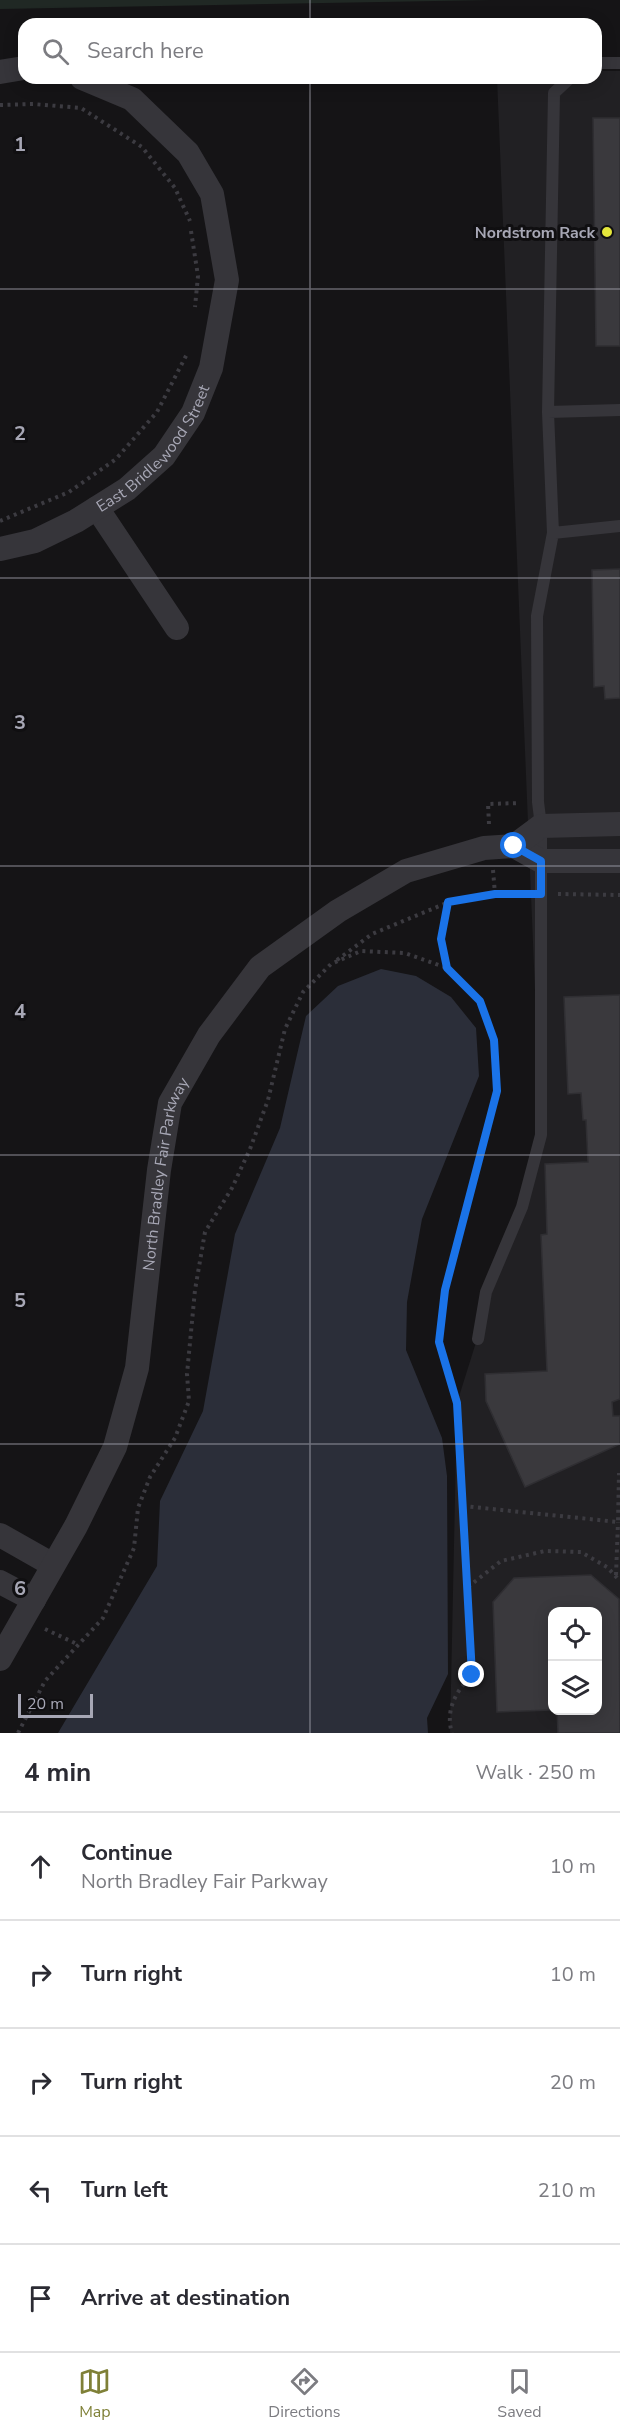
<!DOCTYPE html>
<html lang="en">
<head>
<meta charset="utf-8">
<style>
  body { margin:0; font-family:"Nunito Sans",sans-serif; background:#f7f7f7; color:#2b2b33 }
  .controls { position:absolute; right:18px; bottom:18px; display:grid; overflow:hidden; border-radius:12px; box-shadow:0 3px 15px #0003 }
  .controls button { width:54px; height:54px; display:grid; place-items:center; padding:0; border:0; border-bottom:2px solid #e1e1e2; background:#fff; color:#2b2b33; font:30px sans-serif }
  .scale { position:absolute; left:18px; bottom:15px; width:75px; box-sizing:border-box; padding-left:6px; border:3px solid #a7a7b5; border-top:0; font-size:16px; line-height:21px; white-space:nowrap; color:#a7a7b5; -webkit-text-stroke:4px #100f11; paint-order:stroke }
  .stop { position:absolute; width:18px; height:18px; margin:-14px; border:4px solid #1a73e8; border-radius:50%; background:#fff }
  .stop.end { background:#1a73e8; border-color:#fff; box-shadow:0 2px 6px #0008 }
  .list { margin:0; padding:0; list-style:none }
  h2 { display:flex; justify-content:space-between; align-items:center; height:78px; margin:0; padding:0 24px; font-size:26px }
  h2 small { font-size:20px; font-weight:400; color:#7c7c81 }
  .list li { display:grid; grid-template-columns:39px 1fr auto; gap:18px; align-items:center; box-sizing:border-box; height:108px; padding:0 24px; border-top:2px solid #e1e1e2 }
  .list b { display:block; font-size:22px; white-space:nowrap }
  .list p { margin:0; font-size:20px; white-space:nowrap; color:#7c7c81 }
  .list em { font-size:20px; font-style:normal; color:#7c7c81 }
  .icon { flex:none; width:33px; height:33px; fill:none; stroke:currentColor; stroke-width:2; stroke-linecap:round; stroke-linejoin:round }
  .map { position:relative; flex:none; width:620px; height:1733px; overflow:hidden }
  .search { position:absolute; background:#fff; box-shadow:0 3px 15px #0003; left:18px; right:18px; top:18px; height:66px; display:flex; align-items:center; gap:15px; box-sizing:border-box; padding:0 21px; border-radius:18px; color:#7c7c81; font-size:22px }
  .sheet { height:618px; background:#fff }
  nav { display:flex; justify-content:space-around; align-items:center; box-sizing:border-box; height:84px; border-top:2px solid #e1e1e2; background:#fff; font-size:16px; color:#7c7c81 }
  nav a { display:grid; justify-items:center; gap:3px }
  nav .on { color:#7f8037 }
  .map>svg:first-child { display:block }
</style>
</head>
<body>
<div class="map">
<svg width="620" height="1733" viewBox="0 0 620 1733">
  <rect width="100%" height="100%" fill="#151416"/>
  <path fill="#212023" fill-rule="evenodd" d="M596 71H620V1733H450L457 1403 541 1135 497 78H596ZM552 1612H598V1710H552Z"/>
  <path fill="#202824" d="M0 0H492L0 9Z"/>
  <path fill="#2b2e39" d="M381 969 416 976 451 997 476 1028 479 1076 422 1219 407 1302 406 1350 442 1438 447 1476 448 1674 427 1718 428 1733H58L157 1566 160 1501 203 1411 235 1234 280 1128 306 1016 338 986Z"/>
  <path fill="#3a393d" stroke="#2f2e32" stroke-width="1.5" d="M593 118H620V346H596Z
    M620 569V698L605 699 604 686 594 687 592 570Z
    M620 995V1399L612 1402 613 1416H620V1444L525 1487 486 1401 485 1374 547 1371 541 1235 547 1234 545 1164 588 1162 586 1120H583L581 1093 568 1094 564 997Z
    M591 1575 619 1599 620 1733H558L557 1710H598V1612H552V1710L497 1712 493 1602 514 1578Z"/>
  <g fill="none" stroke-linecap="round" stroke-linejoin="round">
    <path stroke="#3c3b41" stroke-width="4" stroke-dasharray="3 4.5" stroke-linecap="butt" d="M0 105 33 104 81 108 142 147 175 188 190 221
      M191 231 198 276 195 307
      M0 521 69 492 116 459 157 412 188 352
      M489 824 488 804 520 803
      M493 870 495 894
      M558 894 620 895
      M337 960 372 934 449 902 495 894H523
      M447 968 441 939 448 903
      M463 1506 618 1522 619 1473
      M616 1575 618 1522
      M468 1587 501 1561 545 1551 581 1552 607 1567 620 1581
      M45 1629 79 1645
      M18 1733 45 1681 103 1618 134 1548 138 1508 150 1477 175 1438 189 1401 187 1374 195 1290 205 1232 232 1188 250 1149 268 1100 285 1029 303 992 331 964 361 951 405 953 447 968 480 1001 494 1040 497 1091 445 1291 439 1342 457 1403 472 1675C456 1691 445 1710 452 1733"/>
    <path stroke="#36353a" stroke-width="12" d="M596 63H620
      M548 412 554 93 570 78
      M553 533 620 526
      M478 1339 486 1292 522 1207 541 1135V826L538 802 537 616 553 533 548 412 620 410"/>
    <g stroke="#36353a" stroke-width="24">
      <path d="M0 72 24 68"/>
      <path d="M97 508 177 628"/>
      <path id="s1" d="M0 549 35 541 76 521 127 489 164 456 193 413 211 368 227 280 212 194 188 153 132 99 82 78"/>
      <path d="M514 846 541 861H620"/>
      <path d="M0 1535 53 1565"/>
      <path d="M0 1582 34 1600"/>
      <path id="s2" d="M0 1659 76 1526 115 1447 137 1368 159 1170 170 1103 209 1035 260 967 338 911 406 871 484 848 514 846 541 826 620 824"/>
    </g>
  </g>
  <g fill="none" stroke-linecap="round" stroke-linejoin="round">
    <path stroke="#1a73e8" stroke-width="8" d="M472 1675 457 1403 439 1342 445 1290 497 1091 494 1040 480 1001 447 968 441 939 448 902 495 894H541V861L514 846"/>
  </g>
  <path fill="none" stroke="#a7a7b5" stroke-width="1.5" stroke-opacity="0.55" d="M310 0V24M310 78V1733M0 289H620M0 578H620M0 866H620M0 1155H620M0 1444H620"/>
  <circle fill="#e5e73b" stroke="#100f11" stroke-width="2" cx="607" cy="232" r="6"/>
  <g text-anchor="middle" stroke-width="6" stroke-linejoin="round" paint-order="stroke">
    <g font-size="16" font-weight="bold" fill="#a7a7b5" stroke="#100f11" text-anchor="end">
      <text x="595" y="238">Nordstrom Rack</text>
    </g>
    <g font-size="16" fill="#a7a7b5" stroke="#100f11">
      <text dy="6" stroke="none"><textPath href="#s1" startOffset="190">East Bridlewood Street</textPath></text>
      <text dy="6" stroke="none"><textPath href="#s2" startOffset="520">North Bradley Fair Parkway</textPath></text>
    </g>
  </g>
  <g font-size="20" text-anchor="middle" font-weight="bold" fill="#a7a7b5" stroke="#100f11" stroke-width="6" stroke-linejoin="round" paint-order="stroke">
    <text x="20" y="151">1</text>
    <text x="20" y="440">2</text>
    <text x="20" y="729">3</text>
    <text x="20" y="1018">4</text>
    <text x="20" y="1307">5</text>
    <text x="20" y="1595">6</text>
  </g>
</svg>
<div class="controls">
<button><svg class="icon" aria-label="locate" viewBox="0 0 24 24"><circle cx="12" cy="12" r="6"/><path d="M12 2v4M12 18v4M2 12h4M18 12h4"/></svg></button>
<button><svg class="icon" aria-label="layers" viewBox="0 0 24 24"><path d="M12 4l9 5-9 5-9-5zM3 14l9 5 9-5"/></svg></button>
</div>
<div class="scale">20 m</div>
<div class="stop" style="left:514px;top:846px"></div>
<div class="stop end" style="left:472px;top:1675px"></div>
<div class="search"><svg class="icon" aria-label="search" viewBox="0 0 24 24"><circle cx="10" cy="10" r="6"/><path d="M15 15l6 6"/></svg>Search here</div>
</div>
<section class="sheet">
<h2>4 min<small>Walk · 250 m</small></h2>
<ul class="list">
<li><svg class="icon" aria-label="ahead" viewBox="0 0 24 24"><path d="M12 20V5M6 11l6-6 6 6"/></svg><div><b>Continue</b><p>North Bradley Fair Parkway</p></div><em>10 m</em></li>
<li><svg class="icon" aria-label="right" viewBox="0 0 24 24"><path d="M7 20v-9h11M14 6l5 5-5 5"/></svg><div><b>Turn right</b></div><em>10 m</em></li>
<li><svg class="icon" aria-label="right" viewBox="0 0 24 24"><path d="M7 20v-9h11M14 6l5 5-5 5"/></svg><div><b>Turn right</b></div><em>20 m</em></li>
<li><svg class="icon" aria-label="left" viewBox="0 0 24 24"><path d="M17 20v-9H6M10 6l-5 5 5 5"/></svg><div><b>Turn left</b></div><em>210 m</em></li>
<li><svg class="icon" aria-label="arrive" viewBox="0 0 24 24"><path d="M6 21V4h12l-3 4 3 4H6"/></svg><div><b>Arrive at destination</b></div></li>
</ul>
</section>
<nav>
<a class="on"><svg class="icon" aria-label="map" viewBox="0 0 24 24"><path d="M3 6l6-2 6 2 6-2v14l-6 2-6-2-6 2zM9 4v14M15 6v14"/></svg>Map</a>
<a><svg class="icon" aria-label="directions" viewBox="0 0 24 24"><path d="M12 3l9 9-9 9-9-9zM9 14v-3h6M13 9l2 2-2 2"/></svg>Directions</a>
<a><svg class="icon" aria-label="saved" viewBox="0 0 24 24"><path d="M7 4h10v16l-5-4-5 4z"/></svg>Saved</a>
</nav>
</body>
</html>
